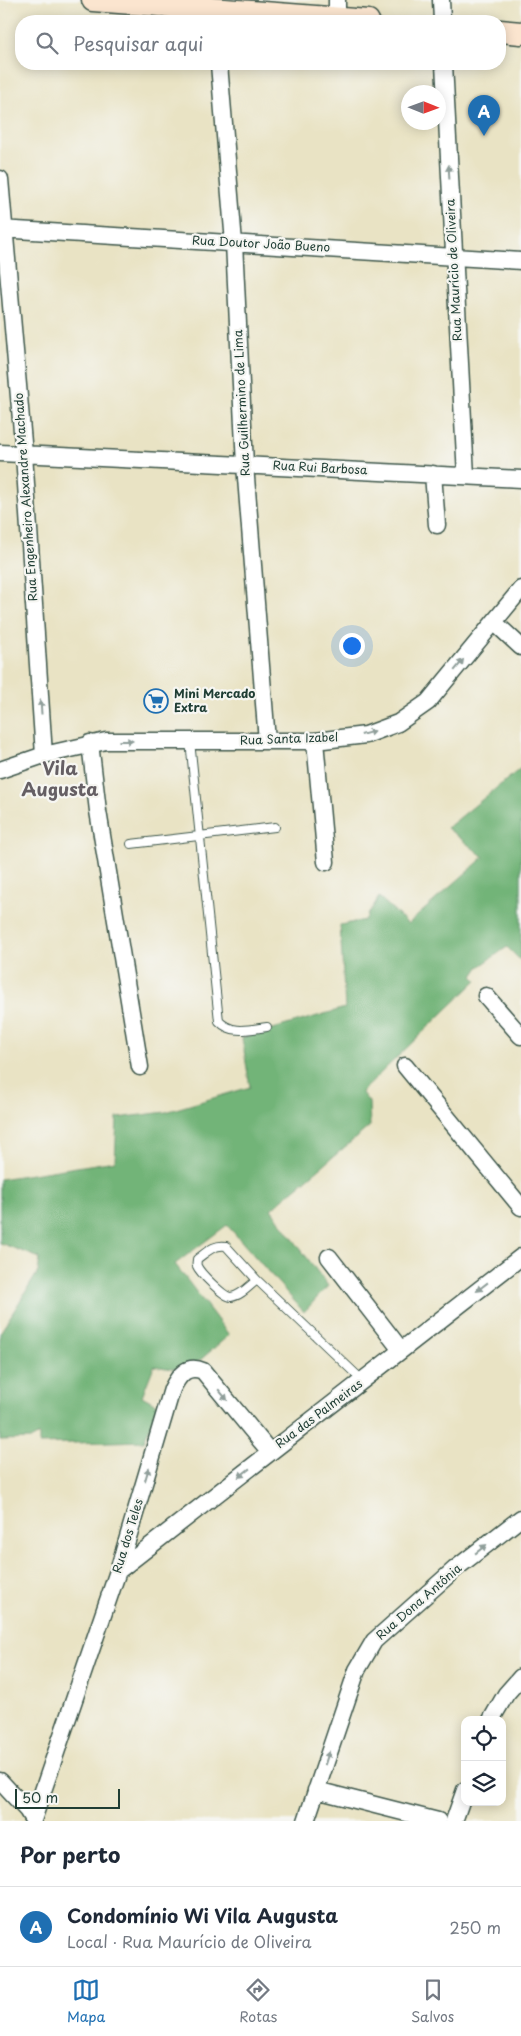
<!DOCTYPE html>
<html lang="pt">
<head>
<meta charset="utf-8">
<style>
  body { margin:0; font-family:"Playpen Sans",sans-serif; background:#f6f6f7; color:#1f2937 }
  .controls { position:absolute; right:15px; bottom:15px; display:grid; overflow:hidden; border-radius:10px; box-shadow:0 2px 12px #0003 }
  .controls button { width:45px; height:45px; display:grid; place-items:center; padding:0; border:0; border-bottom:1px solid #e0e1e3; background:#fff; color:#1f2937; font:25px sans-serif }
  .compass { position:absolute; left:401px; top:85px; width:45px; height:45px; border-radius:50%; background:#fff; box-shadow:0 2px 12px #0003; rotate:91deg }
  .scale { position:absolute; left:15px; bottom:12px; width:105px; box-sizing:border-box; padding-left:5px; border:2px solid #1f3d34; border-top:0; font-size:14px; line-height:18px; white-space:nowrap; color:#1f3d34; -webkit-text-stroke:4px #f6f6f2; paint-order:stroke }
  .you { position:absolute; left:351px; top:645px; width:18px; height:18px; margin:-12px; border:4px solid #fff; border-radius:50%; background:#1a73e8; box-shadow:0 0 0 8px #1a73e833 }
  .badge { display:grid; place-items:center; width:32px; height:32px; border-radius:50%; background:#1f6fb2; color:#fff; font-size:16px; font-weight:700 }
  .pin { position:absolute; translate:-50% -41px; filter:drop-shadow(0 1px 2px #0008) }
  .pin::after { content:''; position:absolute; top:26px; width:18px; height:15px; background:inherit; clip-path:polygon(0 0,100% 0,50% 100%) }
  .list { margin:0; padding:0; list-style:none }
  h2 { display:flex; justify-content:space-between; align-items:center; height:65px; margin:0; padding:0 20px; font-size:21px }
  h2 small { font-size:16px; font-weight:400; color:#747a83 }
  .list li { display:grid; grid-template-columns:32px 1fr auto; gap:15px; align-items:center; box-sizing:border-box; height:80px; padding:0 20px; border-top:1px solid #e0e1e3 }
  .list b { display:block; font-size:19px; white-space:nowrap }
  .list p { margin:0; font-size:16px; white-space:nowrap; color:#747a83 }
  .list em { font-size:16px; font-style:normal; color:#747a83 }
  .icon { flex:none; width:28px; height:28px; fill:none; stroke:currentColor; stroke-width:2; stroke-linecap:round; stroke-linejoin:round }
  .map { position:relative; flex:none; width:521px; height:1821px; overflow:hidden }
  .search { position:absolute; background:#fff; box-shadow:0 2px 12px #0003; left:15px; right:15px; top:15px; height:55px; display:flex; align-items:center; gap:12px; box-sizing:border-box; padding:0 18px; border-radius:20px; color:#747a83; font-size:19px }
  .sheet { height:145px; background:#fff }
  nav { display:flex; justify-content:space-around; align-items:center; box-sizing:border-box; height:70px; border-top:1px solid #e0e1e3; background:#fff; font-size:14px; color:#747a83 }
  nav a { display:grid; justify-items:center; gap:2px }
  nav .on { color:#1f6fb2 }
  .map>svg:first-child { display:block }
</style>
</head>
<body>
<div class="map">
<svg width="521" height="1821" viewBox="0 0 521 1821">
  <rect width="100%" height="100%" fill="#f6f6f2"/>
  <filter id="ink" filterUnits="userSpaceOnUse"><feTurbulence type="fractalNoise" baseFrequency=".02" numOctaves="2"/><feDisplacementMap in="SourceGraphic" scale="10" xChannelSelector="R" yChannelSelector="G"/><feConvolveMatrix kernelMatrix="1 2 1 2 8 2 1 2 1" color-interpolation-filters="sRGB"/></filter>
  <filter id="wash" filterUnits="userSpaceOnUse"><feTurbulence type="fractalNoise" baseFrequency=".0096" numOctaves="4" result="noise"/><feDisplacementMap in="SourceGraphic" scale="20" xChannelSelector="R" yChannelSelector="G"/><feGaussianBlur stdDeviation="1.12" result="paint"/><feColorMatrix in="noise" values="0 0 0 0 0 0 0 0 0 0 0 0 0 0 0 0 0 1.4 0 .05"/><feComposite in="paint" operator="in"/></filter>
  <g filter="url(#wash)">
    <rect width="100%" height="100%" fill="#e9e3c4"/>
    <path fill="#72b478" stroke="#487856" d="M521 768V961L507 947 479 967 473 976 477 980 361 1092 369 1102 370 1126 271 1209 328 1286 304 1312 227 1225 175 1264 229 1335 198 1362 173 1369 154 1366 142 1396 158 1405 144 1441 39 1444V1435L32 1439 0 1440V1333L38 1272 40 1258 0 1243V1179L115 1161 117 1118 166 1112 250 1087 242 1038 345 1008 340 925 365 920 379 897 408 924 484 857 447 828Z"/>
  </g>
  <g filter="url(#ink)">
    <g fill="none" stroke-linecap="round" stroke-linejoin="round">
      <g stroke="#3d564a" stroke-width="10">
        <path id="lane" d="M190 741 219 1021C232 1035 250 1029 267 1027
          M131 844 275 827
          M257 1280C250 1285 241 1296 231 1297 224 1297 200 1273 197 1266 196 1263 197 1262 197 1259 207 1252 214 1244 226 1246L257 1280 363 1381"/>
      </g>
      <g stroke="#3d564a" stroke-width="19">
        <path id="street" d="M337 0V19
          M441 0 442 21
          M219 64 234 243 245 465 267 741
          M444 64 466 476
          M0 179 24 454 44 755
          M0 229 521 261
          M0 453 521 479
          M433 474 437 525
          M494 622 521 647
          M315 741 326 862
          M90 743 98 811 140 1067
          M0 770 44 755 106 741H315L366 735 398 723 428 702 521 589
          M486 996 521 1036
          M405 1066 521 1207
          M329 1257 401 1350
          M118 1571 521 1257
          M491 1720 506 1694 521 1677
          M0 1781 27 1810 33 1820
          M316 1790 438 1821
          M33 1820 118 1571 172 1389C179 1375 187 1364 203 1371L270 1452
          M306 1821 357 1670 374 1641 455 1569 521 1518
          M454 1821 465 1790"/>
      </g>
      <g stroke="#3d564a" stroke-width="25">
        <path id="secondary" d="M93 0 368 21
          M500 31 521 33"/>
      </g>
      <use href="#lane" stroke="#fff" stroke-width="8"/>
      <use href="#street" stroke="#fff" stroke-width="16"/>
      <use href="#secondary" stroke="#fbe5cf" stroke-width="22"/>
    </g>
    <defs><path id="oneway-solid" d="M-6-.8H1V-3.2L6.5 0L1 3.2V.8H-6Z" transform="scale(1.25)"/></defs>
    <g fill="#8f9e9a">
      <use href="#oneway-solid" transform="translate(449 172) rotate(-93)"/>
      <use href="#oneway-solid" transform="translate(459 665) rotate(-51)"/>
      <use href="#oneway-solid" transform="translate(41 707) rotate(-94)"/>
      <use href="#oneway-solid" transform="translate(368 733) rotate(-16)"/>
      <use href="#oneway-solid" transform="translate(126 741)"/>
      <use href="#oneway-solid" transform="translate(482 1287) rotate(142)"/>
      <use href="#oneway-solid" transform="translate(223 1395) rotate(50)"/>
      <use href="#oneway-solid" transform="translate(244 1473) rotate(142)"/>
      <use href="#oneway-solid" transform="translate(147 1474) rotate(-73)"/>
      <use href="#oneway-solid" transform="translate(481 1549) rotate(-38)"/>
      <use href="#oneway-solid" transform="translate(327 1758) rotate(-72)"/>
    </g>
  </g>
  <defs>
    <g id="supermarket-ring" transform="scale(1.25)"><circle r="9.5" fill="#f6f6f2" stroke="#1f6fb2" stroke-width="1.5"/><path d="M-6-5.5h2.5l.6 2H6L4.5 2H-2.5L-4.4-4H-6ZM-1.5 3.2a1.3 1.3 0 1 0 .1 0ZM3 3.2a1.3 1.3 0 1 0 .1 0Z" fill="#1f6fb2"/></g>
  </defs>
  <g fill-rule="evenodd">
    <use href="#supermarket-ring" x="156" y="701"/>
  </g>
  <g text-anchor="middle" stroke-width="4.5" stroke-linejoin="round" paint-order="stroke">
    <g font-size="12" fill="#1f3d34" stroke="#f6f6f2">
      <text transform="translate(261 244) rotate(3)" y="4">Rua Doutor João Bueno</text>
      <text transform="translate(454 270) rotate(-93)" y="4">Rua Maurício de Oliveira</text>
      <text transform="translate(242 403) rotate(-93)" y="4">Rua Guilhermino de Lima</text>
      <text transform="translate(320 468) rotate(3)" y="4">Rua Rui Barbosa</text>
      <text transform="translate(26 497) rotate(-94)" y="4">Rua Engenheiro Alexandre Machado</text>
      <text transform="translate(289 739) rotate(-2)" y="4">Rua Santa Izabel</text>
      <text transform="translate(319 1414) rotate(-37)" y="4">Rua das Palmeiras</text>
      <text transform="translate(128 1536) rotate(-73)" y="4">Rua dos Teles</text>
      <text transform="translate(419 1602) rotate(-41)" y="4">Rua Dona Antônia</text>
    </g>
    <g font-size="12" font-weight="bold" fill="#1f3d34" stroke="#f6f6f2" text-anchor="start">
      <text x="174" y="698">Mini Mercado<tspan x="174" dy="14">Extra</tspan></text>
    </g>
    <g font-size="18" font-weight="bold" fill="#655f64" stroke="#f6f6f2">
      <text x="60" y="775">Vila<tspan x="60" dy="21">Augusta</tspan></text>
    </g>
  </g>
</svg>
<div class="controls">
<button><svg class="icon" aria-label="locate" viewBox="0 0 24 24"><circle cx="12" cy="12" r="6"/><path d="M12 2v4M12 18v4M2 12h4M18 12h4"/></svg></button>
<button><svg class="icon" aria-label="layers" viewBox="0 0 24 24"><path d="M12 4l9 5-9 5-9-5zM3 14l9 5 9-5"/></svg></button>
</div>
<svg class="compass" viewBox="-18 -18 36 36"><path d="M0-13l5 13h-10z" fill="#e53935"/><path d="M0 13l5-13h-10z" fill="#747a83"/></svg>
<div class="scale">50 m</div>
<div class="you"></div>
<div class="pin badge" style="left:484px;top:136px">A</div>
<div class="search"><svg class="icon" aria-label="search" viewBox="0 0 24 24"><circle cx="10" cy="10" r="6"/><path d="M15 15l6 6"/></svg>Pesquisar aqui</div>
</div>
<section class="sheet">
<h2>Por perto<small></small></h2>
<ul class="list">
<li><span class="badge">A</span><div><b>Condomínio Wi Vila Augusta</b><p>Local · Rua Maurício de Oliveira</p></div><em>250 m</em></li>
</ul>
</section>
<nav>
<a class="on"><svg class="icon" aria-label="map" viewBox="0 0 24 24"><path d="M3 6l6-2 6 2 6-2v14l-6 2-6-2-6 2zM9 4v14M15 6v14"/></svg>Mapa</a>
<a><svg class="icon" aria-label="directions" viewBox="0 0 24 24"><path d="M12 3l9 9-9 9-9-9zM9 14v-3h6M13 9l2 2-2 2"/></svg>Rotas</a>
<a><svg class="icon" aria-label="saved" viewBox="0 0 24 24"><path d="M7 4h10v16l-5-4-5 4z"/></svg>Salvos</a>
</nav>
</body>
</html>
